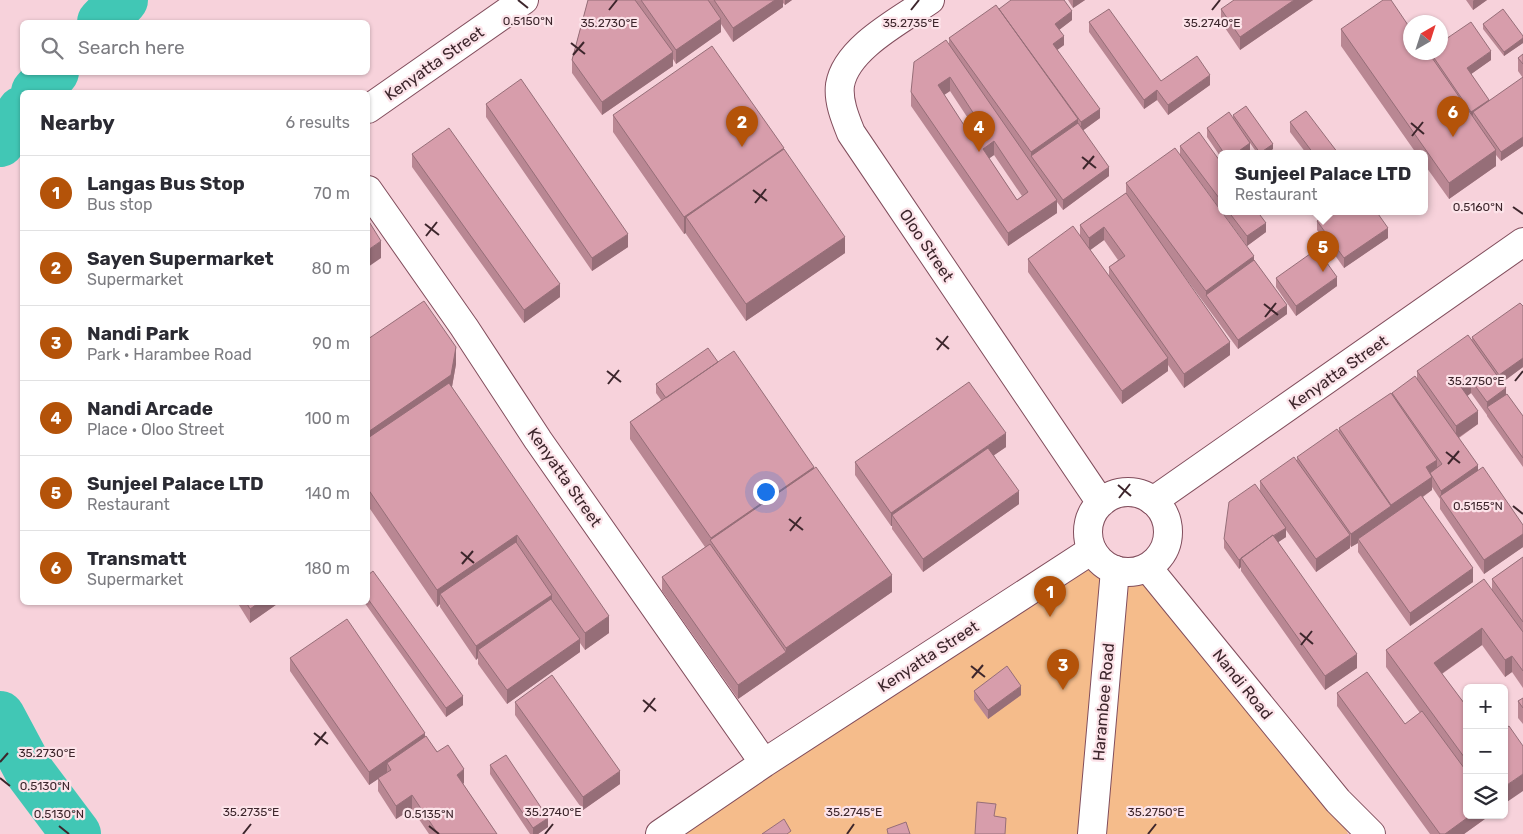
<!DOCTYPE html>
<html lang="en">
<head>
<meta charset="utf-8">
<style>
  body { margin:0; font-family:Rubik,sans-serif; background:#f2f2f3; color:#2b2b33 }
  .controls { position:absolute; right:15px; bottom:15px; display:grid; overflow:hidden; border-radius:8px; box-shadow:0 1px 4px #0004 }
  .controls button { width:45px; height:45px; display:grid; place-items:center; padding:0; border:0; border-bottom:1px solid #e1e1e2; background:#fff; color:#2b2b33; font:25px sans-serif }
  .compass { position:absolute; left:1403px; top:15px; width:45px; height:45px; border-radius:50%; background:#fff; box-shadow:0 1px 4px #0004; rotate:39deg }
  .you { position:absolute; left:765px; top:491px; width:18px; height:18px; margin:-12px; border:4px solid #fff; border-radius:50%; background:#1a73e8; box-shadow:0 0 0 8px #1a73e833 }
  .badge { display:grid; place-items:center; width:32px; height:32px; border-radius:50%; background:#b45309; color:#fff; font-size:16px; font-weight:700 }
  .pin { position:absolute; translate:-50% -41px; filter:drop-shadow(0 1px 2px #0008) }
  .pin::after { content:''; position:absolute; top:26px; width:18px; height:15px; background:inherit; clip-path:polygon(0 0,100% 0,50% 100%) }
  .popup { position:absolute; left:1218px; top:150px; width:210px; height:65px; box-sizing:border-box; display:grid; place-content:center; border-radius:8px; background:#fff; filter:drop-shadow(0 1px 4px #0005); font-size:16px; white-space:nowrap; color:#7c7c81 }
  .popup b { font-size:19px; color:#2b2b33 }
  .popup::after { content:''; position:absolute; left:50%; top:100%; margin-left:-10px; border:10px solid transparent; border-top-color:#fff }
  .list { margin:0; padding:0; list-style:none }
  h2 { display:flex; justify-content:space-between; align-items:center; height:65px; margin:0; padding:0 20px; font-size:21px }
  h2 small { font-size:16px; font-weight:400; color:#7c7c81 }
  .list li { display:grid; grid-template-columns:32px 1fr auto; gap:15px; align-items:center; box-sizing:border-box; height:75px; padding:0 20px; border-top:1px solid #e1e1e2 }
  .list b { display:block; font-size:19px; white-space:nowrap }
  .list p { margin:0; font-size:16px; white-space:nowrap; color:#7c7c81 }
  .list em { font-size:16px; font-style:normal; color:#7c7c81 }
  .icon { flex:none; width:28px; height:28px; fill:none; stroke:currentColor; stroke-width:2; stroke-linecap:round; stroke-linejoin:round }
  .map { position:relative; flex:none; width:1523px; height:834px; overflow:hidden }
  .search { position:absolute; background:#fff; box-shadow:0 1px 4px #0004; left:20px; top:20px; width:350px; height:55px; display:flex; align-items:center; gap:12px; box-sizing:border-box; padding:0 18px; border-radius:8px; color:#7c7c81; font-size:19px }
  .panel { position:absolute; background:#fff; box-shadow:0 1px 4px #0004; left:20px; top:90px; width:350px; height:515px; border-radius:8px }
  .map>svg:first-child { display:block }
</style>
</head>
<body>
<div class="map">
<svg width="1523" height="834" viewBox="0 0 1523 834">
  <rect width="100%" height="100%" fill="#f7d2db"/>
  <path fill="#f5bc8b" d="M1090 558C1114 580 1118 578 1149 574L1335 806 1348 834H665Z"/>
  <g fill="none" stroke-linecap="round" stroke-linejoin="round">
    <path stroke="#41c7b5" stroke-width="50" d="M102 22 123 0
      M36 92 54 72
      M0 142 22 111
      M0 716 31 774 76 834"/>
    <g stroke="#814d5c" stroke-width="30">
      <path id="minor" d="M368 109 524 0
        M368 190 464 327 538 440 764 763
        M1153 501 1523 242
        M660 834 764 763 1092 550
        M1092 834 1115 570"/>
    </g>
    <g stroke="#814d5c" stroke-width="30">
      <path id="tertiary" d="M930 0C901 20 846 48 840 85 838 101 845 118 851 133L1101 503
        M1088 532a40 40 0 1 1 80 0a40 40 0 1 1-80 0Z
        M1148 568 1338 801 1371 834"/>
    </g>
    <use href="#minor" stroke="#fff" stroke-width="28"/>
    <use href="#tertiary" stroke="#fff" stroke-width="28"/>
  </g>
  <path fill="#b98793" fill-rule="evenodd" d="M588 0H792L785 5 783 3V7L733 42 721 24V32L676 64 673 59V66L602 115 572 73V60Z
    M1068 0H1085L1073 8Z
    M1313 0 1240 50 1221 22V9Z
    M1466 0H1487L1473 10Z
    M999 9 1072 20 1059 30 1064 45 1057 50 1100 118 1083 130 1109 176 1063 210 1057 202V213L1008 246 911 106V92L949 44V38ZM950 91 977 132 971 136 944 95ZM994 155 1022 196 1017 200 989 158Z
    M1089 22 1161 81 1210 85 1168 115 1157 100 1144 109 1089 32Z
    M1483 24 1523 36V43L1504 56 1483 29Z
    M1341 29 1429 54V52H1440L1491 60 1471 74 1489 101 1523 78 1518 71V58L1523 54V146L1501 161 1496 155V166L1449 199 1424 164V153H1416L1341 46Z
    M486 104 628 247 592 271 486 117Z
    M613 115 784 149 845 253 746 321 686 234V233L684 234 613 132Z
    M1233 115 1273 149 1267 153H1257L1250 143V152L1249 153H1222V159L1207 137V128L1233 118Z
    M1290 122 1338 153H1306L1290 132Z
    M1180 146 1222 164V211H1257L1266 232 1247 246 1186 163 1254 260 1287 314 1238 349 1176 265 1230 355 1184 388 1168 365V371L1122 404 1028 272V259L1080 235V225L1126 193V183L1180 155ZM1104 240 1118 260 1109 267V276L1090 250Z
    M412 154 560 297 524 323 412 167Z
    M1317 221 1388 238 1344 268 1317 230Z
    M1276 278 1337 286 1296 316 1276 287Z
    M1523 306V367L1502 382 1506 394 1523 416V467L1487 416V414V415L1471 393 1467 396 1478 424 1459 438 1478 471 1523 525V547L1484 574 1440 509V499L1432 487V490L1423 497 1473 582 1410 626 1358 552V543L1351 547 1350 545V548L1316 572 1286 530V537L1278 542 1357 668 1325 690 1241 571V567L1239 569 1224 548V539L1260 491V481L1297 461V457L1339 432V428L1392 393 1417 380V371L1472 339V337Z
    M368 339 456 364 452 387 609 633 585 650 580 643V652L507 704 478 664V658L476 660 440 607V604L437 607 368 506Z
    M718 362 814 468 892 592 738 699 662 591V577L705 547 630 439V422L661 400 656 393V384Z
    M1006 447 994 455 1019 504 923 572 892 529V526H891L855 475V462Z
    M1523 557V688L1512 672 1505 677 1482 645 1442 674 1467 707V815L1489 816 1464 834H1430L1337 706V693L1405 724 1420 713 1386 667V650L1492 590V579Z
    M368 575 463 705 446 717 364 602H368Z
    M237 602H280L250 623Z
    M290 658 425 737 464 783 463 784 497 834H429L412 809 396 819 378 791V779L369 785 290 671Z
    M974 691 1021 695 988 719 974 700Z
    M1523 698V724L1518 718V701Z
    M515 702 620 784 583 810 515 715Z
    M490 765 548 827 538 834H530L490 774Z"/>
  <path fill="#966e78" d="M775 0H783V7L733 42V28Z
    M785 0H792L785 5Z
    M1073 0H1085L1073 8Z
    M1294 0H1313L1240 50V37Z
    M1474 0H1487L1473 10V1Z
    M1072 11V20L1055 33V24Z
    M721 19V32L676 64V50Z
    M1064 36V45L1053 53V44Z
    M1523 38V43L1504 56V52Z
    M1491 51V60L1467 77V68Z
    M673 52V66L602 115V102Z
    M1210 75V85L1168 115V105Z
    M950 77V91L938 99V85Z
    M1157 90V100L1144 109V100Z
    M1489 100V109L1473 112V120L1471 121V112Z
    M1100 109V118L1081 132V122Z
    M1078 119V132L1031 156V152Z
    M1523 137V146L1501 161V152Z
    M994 141V155L983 163V149Z
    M1250 143V152L1249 153H1236Z
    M1273 144V149L1267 153H1260Z
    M784 148V165L686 217V233L684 234V217Z
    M1496 150V166L1449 199V183Z
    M1109 167V176L1063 210V200Z
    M1057 200V213L1008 246V233Z
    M1266 223V232L1247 246V236Z
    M1104 227V240L1089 251V238Z
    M1388 228V238L1344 268V258Z
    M628 234V247L592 271V258Z
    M845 237V253L746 321V304Z
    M381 241V258L368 267V250Z
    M1254 256V269L1206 295V291Z
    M1337 277V286L1296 316V306Z
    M560 284V297L524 323V310Z
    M1287 305V314L1238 349V340Z
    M1230 342V355L1184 388V374Z
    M456 347V364L451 392 368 449V432Z
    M1168 358V371L1122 404V391Z
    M1523 358V367L1499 385V375Z
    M1471 380V393L1461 401V387Z
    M1506 388V401L1487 407V415V402Z
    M1478 411V424L1456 439V426Z
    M1006 433V447L897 522 892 515V526H891V513Z
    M1437 460V473L1432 477 1426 467Z
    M1478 465V474L1441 498V491Z
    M814 467V483L711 540V538Z
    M1432 477V490L1391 518V505Z
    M1019 491V504L923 572V559Z
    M1391 506V519L1358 539V543L1351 547V534Z
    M1286 528V537L1246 564 1241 558Z
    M1523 534V547L1484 574V560Z
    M517 535V552L440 594V604L437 607V590Z
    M1350 535V548L1316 572V559Z
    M1241 558V567L1239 569V560Z
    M1473 568V582L1410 626V613Z
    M892 575V592L738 699V685L786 652V648Z
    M552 595V609L478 650V658L476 660V646Z
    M260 602H280L250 623V609Z
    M609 616V633L585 650V633Z
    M1482 628V645L1434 679V663Z
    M580 639V652L507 704V690Z
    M1357 654V668L1325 690V676Z
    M1512 656V672L1505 677V660Z
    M1021 686V695L988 719V710Z
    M463 696V705L446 717V708Z
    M425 733V746L387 763V773L369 785V772Z
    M464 769V783L457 788V775Z
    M620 771V784L583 810V797Z
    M1523 774V791L1504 804V787Z
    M412 795V809L396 819V806Z
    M1471 815 1489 816 1464 834H1445Z
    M548 818V827L538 834H533V828Z"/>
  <path fill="#d79dab" stroke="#966e78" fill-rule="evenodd" d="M588 0H635L673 52 602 102 572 60Z
    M641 0H708L721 19 676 50Z
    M714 0H775L733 28Z
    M1011 0H1064L1072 11 1055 24 1064 36 1053 44 1100 109 1081 122 999 9Z
    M1234 0H1294L1240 37 1221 9Z
    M1383 0H1391L1410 28V52H1428L1496 150 1449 183 1341 29Z
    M996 5 1078 119 1031 152 949 38Z
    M1109 9 1161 81 1197 56 1210 75 1168 105 1157 90 1144 100 1089 22Z
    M1503 9 1523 36V38L1504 52 1483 24Z
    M1471 22 1491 51 1467 68 1489 100 1471 112 1430 52H1440V43Z
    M946 40 1057 200 1008 233 911 92 914 62ZM950 77 983 128 971 136 938 85ZM994 141 1028 192 1017 200 983 149Z
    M712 46 784 148 684 217 613 115Z
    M1523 54V64L1518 58Z
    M1523 77V137L1501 152 1473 112Z
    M521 79 628 234 592 258 486 104Z
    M1246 106 1273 144 1260 153 1233 115Z
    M1306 111 1338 153H1313L1290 122Z
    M1229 112 1250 143 1236 153H1224L1207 128Z
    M1078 123 1109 167 1063 200 1031 156Z
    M449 128 560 284 524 310 412 154Z
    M1199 132 1222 164V202L1180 146Z
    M1175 148 1254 256 1206 291 1126 183Z
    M784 149 845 237 746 304 686 217Z
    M1126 193 1230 342 1184 374 1109 267 1125 256 1104 227 1089 238 1080 225Z
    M1228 211H1257L1266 223 1247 236Z
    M1332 211H1376L1388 228 1344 258 1317 221Z
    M368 220 381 241 368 250Z
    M1073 226 1168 358 1122 391 1028 259Z
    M1317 249 1337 277 1296 306 1276 278Z
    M1254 260 1287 305 1238 340 1206 295Z
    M424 301 456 347 451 375 368 432V339Z
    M1520 303 1523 306V358L1499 375 1472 337Z
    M1468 335 1506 388 1487 402 1471 380 1461 387 1478 411 1456 426 1417 371Z
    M708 348 718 362 666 398 656 384Z
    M734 351 814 467 711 538 630 422Z
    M1415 376 1478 465 1441 491 1430 473 1442 464 1392 393Z
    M969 382 1006 433 891 513 855 462Z
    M449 383 609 616 585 633 517 535 437 590 368 489V438Z
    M1391 393 1437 460 1426 467 1432 477 1391 505 1339 428Z
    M1507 394 1523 416V458L1487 407Z
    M1337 429 1391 506 1351 534 1297 457Z
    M988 448 1019 491 923 559 892 515Z
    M1294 457 1350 535 1316 559 1260 481Z
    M816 467 892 575 786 648 710 540Z
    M1483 467 1523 525V534L1484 560 1440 496Z
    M1255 484 1286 528 1273 536V535L1239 560 1224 539 1229 502Z
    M1421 495 1473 568 1410 613 1358 539Z
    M1273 535 1357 654 1325 676 1241 558Z
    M516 542 552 595 476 646 440 594Z
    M710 544 786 652 738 685 662 577Z
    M1523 557V622L1492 579Z
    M373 571 463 696 446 708 368 599V575Z
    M1484 579 1523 632V671L1512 656 1505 660 1482 628 1434 663 1467 707V761L1386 650Z
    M551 599 580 639 507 690 478 650Z
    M246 602H260L250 609Z
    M347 619 425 733 369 772 290 658Z
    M1007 666 1021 686 988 710 974 691Z
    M1367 672 1405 724 1422 711 1467 772V815H1471L1445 834H1440L1337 693Z
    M552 675 620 771 583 797 515 702Z
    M1523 698V708L1518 701Z
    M1509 726 1523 746V774L1504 787V729Z
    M426 736 437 752 448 745 464 769 457 775 497 834H438L412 795 396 806 378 778 391 770 387 763Z
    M506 755 548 818 533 828 490 765Z
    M977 802 996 804 994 816 1006 818 1005 834H975Z
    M784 819 791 831 787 834H762Z
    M906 822 910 834H888L887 829Z"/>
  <path fill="none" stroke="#3d262c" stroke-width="2" d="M518 0 528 8M609 10 617 0M911 10 919 0M1212 10 1220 0M571 43 585 54M573 55 584 42M1411 123 1424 134M1412 136 1423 122M1082 157 1096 168M1083 169 1094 156M753 190 767 201M755 203 766 189M1513 207 1523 214M425 224 439 235M426 236 437 222M1264 304 1278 315M1265 317 1276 303M936 338 949 349M937 350 948 336M607 371 621 382M1515 381 1523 371M608 384 619 370M1446 452 1460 463M1448 464 1459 451M1118 485 1131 496M1119 498 1130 484M1513 506 1523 514M789 519 803 530M790 531 801 517M461 552 474 563M462 564 473 551M1300 633 1313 644M1301 645 1312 631M971 666 985 677M972 678 983 665M643 700 656 711M644 712 655 698M314 733 328 744M315 745 326 732M0 762 8 753M0 778 10 786M59 826 69 834M429 826 439 834M243 834 251 824M545 834 553 824M847 834 854 824M1148 834 1156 824"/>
  <g text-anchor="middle" stroke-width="4.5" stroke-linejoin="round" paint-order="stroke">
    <g font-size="16" fill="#3d262c" stroke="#fce3e9">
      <text transform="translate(434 63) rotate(-35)" y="6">Kenyatta Street</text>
      <text transform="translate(927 245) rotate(56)" y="6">Oloo Street</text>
      <text transform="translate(1338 372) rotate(-35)" y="6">Kenyatta Street</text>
      <text transform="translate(565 477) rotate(55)" y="6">Kenyatta Street</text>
      <text transform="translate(928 656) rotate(-33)" y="6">Kenyatta Street</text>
      <text transform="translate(1243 684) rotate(51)" y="6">Nandi Road</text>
      <text transform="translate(1103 702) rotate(-85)" y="6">Harambee Road</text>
    </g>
  </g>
  <g font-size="12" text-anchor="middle" fill="#3d262c" stroke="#fce3e9" stroke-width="4.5" stroke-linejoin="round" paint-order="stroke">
    <text x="528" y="25">0.5150°N</text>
    <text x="911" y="27">35.2735°E</text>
    <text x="1212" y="27">35.2740°E</text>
    <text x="609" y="27">35.2730°E</text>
    <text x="1478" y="211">0.5160°N</text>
    <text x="1476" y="385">35.2750°E</text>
    <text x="1478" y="510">0.5155°N</text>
    <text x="47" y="757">35.2730°E</text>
    <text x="45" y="790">0.5130°N</text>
    <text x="251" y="816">35.2735°E</text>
    <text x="553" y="816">35.2740°E</text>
    <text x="854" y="816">35.2745°E</text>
    <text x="1156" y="816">35.2750°E</text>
    <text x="59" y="818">0.5130°N</text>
    <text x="429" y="818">0.5135°N</text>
  </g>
</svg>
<div class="controls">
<button>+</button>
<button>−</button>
<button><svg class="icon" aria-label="layers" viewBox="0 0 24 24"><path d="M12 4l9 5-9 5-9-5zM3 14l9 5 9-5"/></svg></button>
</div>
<svg class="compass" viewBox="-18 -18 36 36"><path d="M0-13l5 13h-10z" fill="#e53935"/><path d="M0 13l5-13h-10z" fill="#7c7c81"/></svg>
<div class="you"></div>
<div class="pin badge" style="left:1050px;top:617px">1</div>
<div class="pin badge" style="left:742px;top:147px">2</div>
<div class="pin badge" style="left:1063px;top:690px">3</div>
<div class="pin badge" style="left:979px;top:152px">4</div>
<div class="pin badge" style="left:1323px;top:272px">5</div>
<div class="popup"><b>Sunjeel Palace LTD</b>Restaurant</div>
<div class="pin badge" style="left:1453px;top:137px">6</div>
<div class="search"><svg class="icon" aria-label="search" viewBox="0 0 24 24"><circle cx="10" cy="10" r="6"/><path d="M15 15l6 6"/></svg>Search here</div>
<section class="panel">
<h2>Nearby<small>6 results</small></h2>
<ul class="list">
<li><span class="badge">1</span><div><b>Langas Bus Stop</b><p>Bus stop</p></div><em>70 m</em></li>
<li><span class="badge">2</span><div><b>Sayen Supermarket</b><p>Supermarket</p></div><em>80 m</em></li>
<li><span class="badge">3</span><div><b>Nandi Park</b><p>Park · Harambee Road</p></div><em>90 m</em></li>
<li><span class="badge">4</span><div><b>Nandi Arcade</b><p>Place · Oloo Street</p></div><em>100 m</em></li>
<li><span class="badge">5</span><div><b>Sunjeel Palace LTD</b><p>Restaurant</p></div><em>140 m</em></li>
<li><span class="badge">6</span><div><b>Transmatt</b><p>Supermarket</p></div><em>180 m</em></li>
</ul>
</section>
</div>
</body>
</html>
